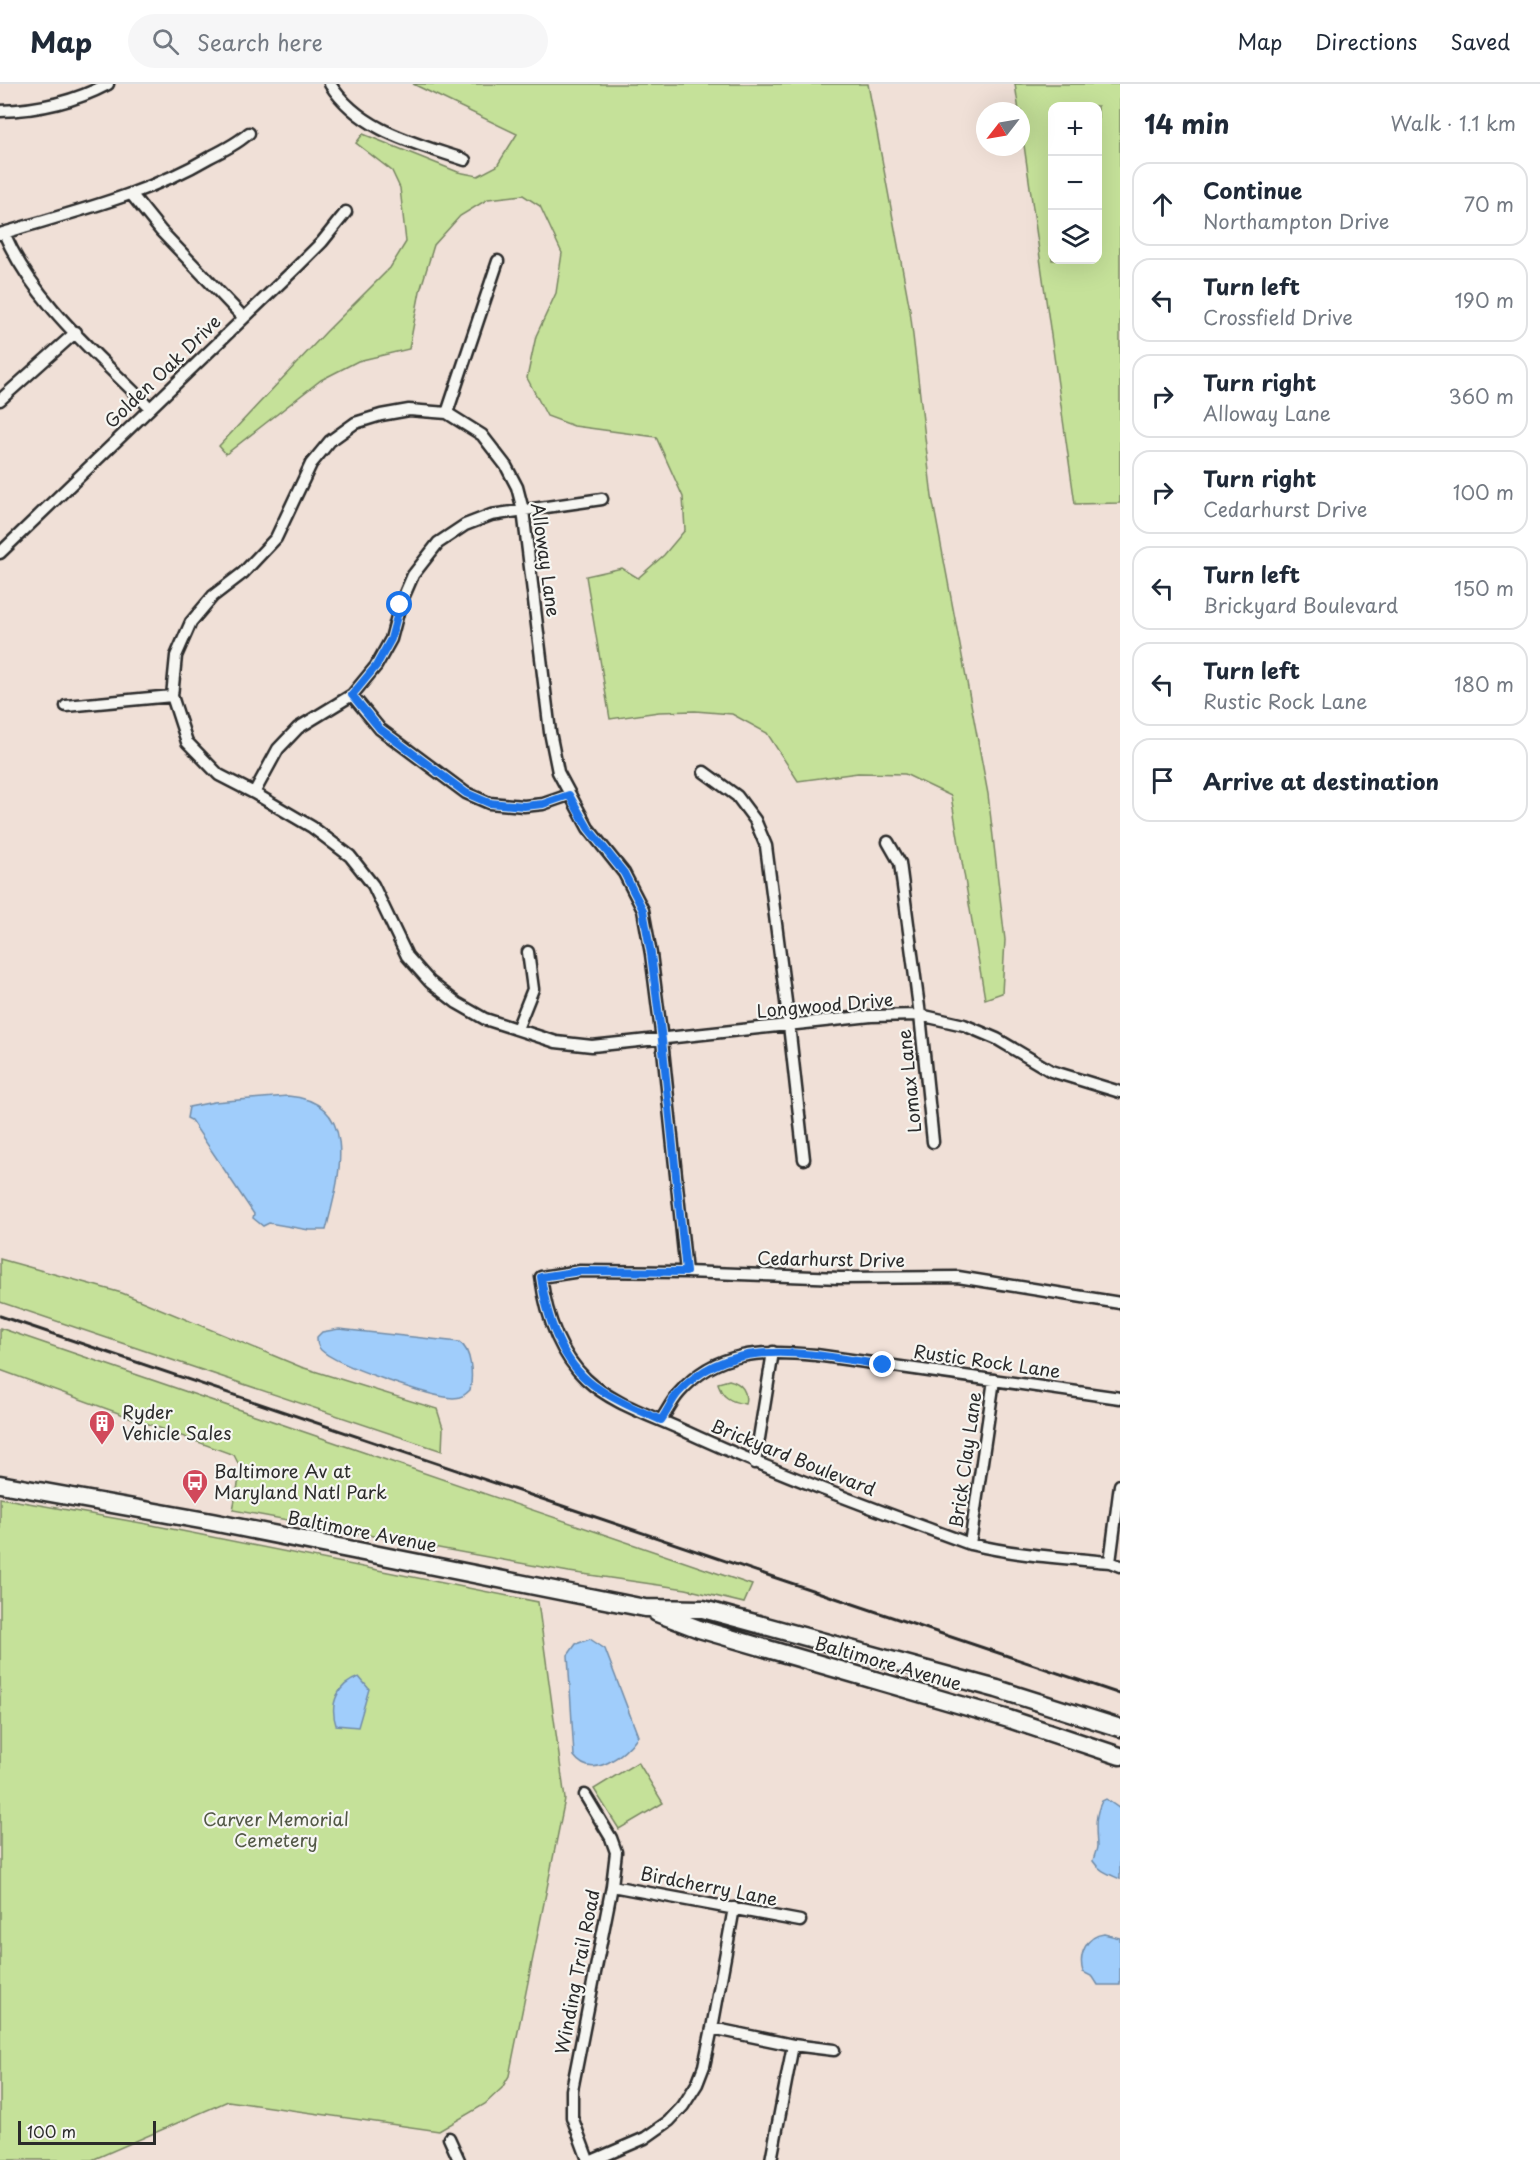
<!DOCTYPE html>
<html lang="en">
<head>
<meta charset="utf-8">
<style>
  body { margin:0; font-family:"Playpen Sans",sans-serif; background:#f6f6f7; color:#1f2937 }
  .controls { position:absolute; right:18px; top:18px; display:grid; overflow:hidden; border-radius:12px; box-shadow:0 6px 24px #0002 }
  .controls button { width:54px; height:54px; display:grid; place-items:center; padding:0; border:0; border-bottom:2px solid #e0e1e3; background:#fff; color:#1f2937; font:30px sans-serif }
  .compass { position:absolute; left:976px; top:18px; width:54px; height:54px; border-radius:50%; background:#fff; box-shadow:0 6px 24px #0002; rotate:239deg }
  .scale { position:absolute; left:18px; bottom:15px; width:138px; box-sizing:border-box; padding-left:6px; border:3px solid #2b2b2b; border-top:0; font-size:16px; line-height:21px; white-space:nowrap; color:#2b2b2b; -webkit-text-stroke:4px #f6f6f2; paint-order:stroke }
  .stop { position:absolute; width:18px; height:18px; margin:-14px; border:4px solid #1a73e8; border-radius:50%; background:#fff }
  .stop.end { background:#1a73e8; border-color:#fff; box-shadow:0 2px 6px #0008 }
  .list { margin:0; padding:0; list-style:none }
  h2 { display:flex; justify-content:space-between; align-items:center; height:78px; margin:0; padding:0 24px; font-size:26px }
  h2 small { font-size:20px; font-weight:400; color:#747a83 }
  .list li { display:grid; grid-template-columns:39px 1fr auto; gap:18px; align-items:center; box-sizing:border-box; height:84px; margin:0 12px 12px; padding:0 12px; border:2px solid #e0e1e3; border-radius:18px }
  .list b { display:block; font-size:22px; white-space:nowrap }
  .list p { margin:0; font-size:20px; white-space:nowrap; color:#747a83 }
  .list em { font-size:20px; font-style:normal; color:#747a83 }
  .icon { flex:none; width:33px; height:33px; fill:none; stroke:currentColor; stroke-width:2; stroke-linecap:round; stroke-linejoin:round }
  .map { position:relative; flex:none; width:1120px; height:2076px; overflow:hidden }
  header { display:flex; align-items:center; gap:36px; box-sizing:border-box; height:84px; padding:0 30px; background:#fff; border-bottom:2px solid #e0e1e3 }
  header strong { font-size:28px }
  nav { display:flex; gap:33px; margin-inline-start:auto; font-size:21px }
  .search { width:420px; height:54px; background:#f6f6f7; display:flex; align-items:center; gap:15px; box-sizing:border-box; padding:0 21px; border-radius:33px; color:#747a83; font-size:22px }
  main { display:flex }
  aside { flex:1; background:#fff }
  .map>svg:first-child { display:block }
</style>
</head>
<body>
<header>
<strong>Map</strong>
<div class="search"><svg class="icon" aria-label="search" viewBox="0 0 24 24"><circle cx="10" cy="10" r="6"/><path d="M15 15l6 6"/></svg>Search here</div>
<nav><a>Map</a><a>Directions</a><a>Saved</a></nav>
</header>
<main>
<div class="map">
<svg width="1120" height="2076" viewBox="0 0 1120 2076">
  <rect width="100%" height="100%" fill="#f0e0d7"/>
  <filter id="ink" filterUnits="userSpaceOnUse"><feTurbulence type="fractalNoise" baseFrequency=".0167" numOctaves="2"/><feDisplacementMap in="SourceGraphic" scale="12" xChannelSelector="R" yChannelSelector="G"/><feConvolveMatrix kernelMatrix="1 2 1 2 8 2 1 2 1" color-interpolation-filters="sRGB"/></filter>
  <g filter="url(#ink)">
    <path fill="#c5e199" stroke="#788662" stroke-width="1.5" fill-rule="evenodd" d="M413 0H868L910 226 932 413 988 710 1005 856 1002 909 985 915 951 712 905 690 858 689 798 697 767 649 732 630 695 627 659 628 610 635 586 492 622 484 638 494 664 471 685 446 683 413 656 353 574 342 547 332 527 294 536 252 556 209 562 169 540 122 523 111 488 115 460 132 434 161 420 207 409 265 358 277 321 296 226 370 219 362 326 248 390 184 406 158 400 104 392 87 356 59 363 50 458 88 478 92 497 82 517 50Z
      M1015 0H1120V419L1075 420 1021 40V27H1019ZM1052 22H1098V176H1052Z
      M0 1175 122 1209 301 1283 437 1325 443 1344 442 1367 0 1218Z
      M0 1244 752 1501 744 1519 686 1505 569 1488 233 1426 241 1385 234 1371 0 1286Z
      M729 1296C742 1299 748 1308 745 1320 731 1318 721 1313 718 1299Z
      M0 1414 147 1440 538 1518 565 1715 509 1992 502 2004 485 2020 439 2047 228 2017 92 2076H0Z
      M638 1678 663 1719 619 1745 594 1705Z"/>
    <path fill="#a0cdfb" stroke="#718ca8" stroke-width="1.5" d="M288 1012C363 1018 338 1098 326 1146H309L269 1139 263 1142 253 1134 254 1130 191 1036 187 1034 189 1023 214 1018Z
      M339 1245 459 1258C472 1266 473 1292 470 1306 465 1311 461 1314 453 1314 431 1313 336 1281 321 1266 317 1262 317 1258 317 1253L322 1248Z
      M590 1555 605 1565 638 1652C625 1670 593 1698 574 1672L568 1571 576 1560Z
      M359 1593 369 1605 358 1643 336 1641C329 1619 338 1600 359 1593Z
      M1106 1715 1120 1725V1795C1109 1790 1099 1787 1093 1777 1094 1771 1097 1767 1097 1762 1096 1745 1094 1733 1102 1717Z
      M1104 1850 1120 1854V1901H1098L1093 1893 1083 1888C1078 1871 1086 1852 1104 1850Z"/>
    <g fill="none" stroke-linecap="round" stroke-linejoin="round">
      <g stroke="#2b2b2b" stroke-width="15">
        <path id="street" d="M330 0C360 47 415 59 465 76
          M0 27C39 26 74 18 108 0
          M132 111 161 147 244 234
          M4 149C34 219 98 271 150 324
          M0 150C72 128 144 112 210 73 224 66 238 59 249 49
          M0 316 76 248
          M447 329 498 177
          M0 469 299 181 322 158 346 128
          M352 611 380 645 466 709 489 719 524 722 543 720 569 711
          M66 622 172 612
          M704 688 737 712 755 736 766 762 789 941 804 1075
          M254 709 278 665 298 644 352 611 376 582 391 555 400 521 413 491 438 459 465 441 491 431 602 415
          M888 758 900 779 920 931 933 1058
          M517 945 533 905 528 868
          M686 1188 662 956 651 870 643 826 624 789 588 744 558 688 550 648 523 426 517 403 506 382 482 351 447 329 409 326 381 331 355 339 330 357 311 380 276 454 243 489 213 512 191 538 176 572 172 612 187 658 219 691 254 709 312 743 350 772 373 801 407 872 430 898 457 919 485 935 556 958 592 962 871 932 920 931 964 941 997 955 1051 987 1120 1008
          M1120 1219 958 1193 840 1194 686 1188 580 1187 541 1193C546 1230 558 1268 586 1295 610 1318 647 1330 678 1344 773 1388 871 1424 970 1460 1016 1471 1063 1474 1110 1478L1120 1482
          M661 1336C667 1327 672 1317 679 1309 717 1265 763 1267 816 1271L1120 1314
          M755 1379 773 1268
          M970 1460 994 1296
          M1110 1478 1120 1401
          M585 1711 611 1754 616 1768 612 1802 572 2006V2033L588 2076
          M612 1802 800 1837
          M712 1944 793 1961 834 1966
          M449 2054 459 2076
          M594 2076 645 2054 669 2037 683 2022 697 2000 704 1982 712 1944 734 1824
          M771 2076 793 1961"/>
      </g>
      <g stroke="#2b2b2b" stroke-width="21">
        <path id="primary" d="M0 1400 212 1438 645 1524 703 1525 997 1605 1120 1644
          M657 1529 699 1545 1009 1635 1120 1672"/>
      </g>
      <use href="#street" stroke="#f6f6f2" stroke-width="10"/>
      <use href="#primary" stroke="#f6f6f2" stroke-width="16"/>
      <path stroke="#2b2b2b" stroke-width="3" d="M0 1232 1120 1610"/>
    </g>
  </g>
  <g fill="none" stroke-linecap="round" stroke-linejoin="round" filter="url(#ink)">
    <path stroke="#1a73e8" stroke-width="8" d="M400 521 391 555 376 582 352 611 380 645 466 709 489 719 524 722 543 720 569 711 588 744 624 789 643 826 651 870 662 956 686 1188 580 1187 541 1193C547 1235 561 1281 599 1305 618 1318 640 1327 661 1336 667 1328 671 1317 678 1309 731 1249 814 1271 883 1281"/>
  </g>
  <defs>
    <g id="building-pin" transform="scale(1.35)"><path d="M0 17L-7.5 6A9.5 9.5 0 1 1 7.5 6Z" fill="#d1495b" stroke="#f6f6f2"/><path d="M-4-6H4V6H1V3H-1V6H-4ZM-2.5-4.3h1.7v1.8h-1.7ZM.8-4.3h1.7v1.8H.8ZM-2.5-1h1.7V.8h-1.7ZM.8-1h1.7V.8H.8Z" fill="#fff"/></g>
    <g id="bus-pin" transform="scale(1.35)"><path d="M0 17L-7.5 6A9.5 9.5 0 1 1 7.5 6Z" fill="#d1495b" stroke="#f6f6f2"/><path d="M-5-6H5V4H4V6H2V4H-2V6H-4V4H-5ZM-3.5-4V0h7V-4ZM-3.5 1.2v1.5H-2V1.2ZM2 1.2v1.5H3.5V1.2Z" fill="#fff"/></g>
  </defs>
  <g fill-rule="evenodd">
    <use href="#building-pin" x="102" y="1339"/>
    <use href="#bus-pin" x="195" y="1398"/>
  </g>
  <g text-anchor="middle" stroke-width="4.5" stroke-linejoin="round" paint-order="stroke">
    <g font-size="18" fill="#2b2b2b" stroke="#f6f6f2">
      <text transform="translate(163 288) rotate(-44)" y="6">Golden Oak Drive</text>
      <text transform="translate(545 476) rotate(82)" y="6">Alloway Lane</text>
      <text transform="translate(825 922) rotate(-5)" y="6">Longwood Drive</text>
      <text transform="translate(910 997) rotate(-96)" y="6">Lomax Lane</text>
      <text transform="translate(831 1176) rotate(1)" y="6">Cedarhurst Drive</text>
      <text transform="translate(987 1278) rotate(8)" y="6">Rustic Rock Lane</text>
      <text transform="translate(793 1374) rotate(22)" y="6">Brickyard Boulevard</text>
      <text transform="translate(966 1376) rotate(-82)" y="6">Brick Clay Lane</text>
      <text transform="translate(362 1448) rotate(11)" y="6">Baltimore Avenue</text>
      <text transform="translate(888 1580) rotate(16)" y="6">Baltimore Avenue</text>
      <text transform="translate(709 1803) rotate(11)" y="6">Birdcherry Lane</text>
      <text transform="translate(578 1888) rotate(-79)" y="6">Winding Trail Road</text>
    </g>
    <g font-size="18" fill="#2b2b2b" stroke="#f6f6f2" text-anchor="start">
      <text x="122" y="1335">Ryder<tspan x="122" dy="21">Vehicle Sales</tspan></text>
      <text x="214" y="1394">Baltimore Av at<tspan x="214" dy="21">Maryland Natl Park</tspan></text>
    </g>
    <g font-size="18" fill="#525846" stroke="#f6f6f2">
      <text x="276" y="1742">Carver Memorial<tspan x="276" dy="21">Cemetery</tspan></text>
    </g>
  </g>
</svg>
<div class="controls">
<button>+</button>
<button>−</button>
<button><svg class="icon" aria-label="layers" viewBox="0 0 24 24"><path d="M12 4l9 5-9 5-9-5zM3 14l9 5 9-5"/></svg></button>
</div>
<svg class="compass" viewBox="-18 -18 36 36"><path d="M0-13l5 13h-10z" fill="#e53935"/><path d="M0 13l5-13h-10z" fill="#747a83"/></svg>
<div class="scale">100 m</div>
<div class="stop" style="left:400px;top:521px"></div>
<div class="stop end" style="left:883px;top:1281px"></div>
</div>
<aside>
<h2>14 min<small>Walk · 1.1 km</small></h2>
<ul class="list">
<li><svg class="icon" aria-label="ahead" viewBox="0 0 24 24"><path d="M12 20V5M6 11l6-6 6 6"/></svg><div><b>Continue</b><p>Northampton Drive</p></div><em>70 m</em></li>
<li><svg class="icon" aria-label="left" viewBox="0 0 24 24"><path d="M17 20v-9H6M10 6l-5 5 5 5"/></svg><div><b>Turn left</b><p>Crossfield Drive</p></div><em>190 m</em></li>
<li><svg class="icon" aria-label="right" viewBox="0 0 24 24"><path d="M7 20v-9h11M14 6l5 5-5 5"/></svg><div><b>Turn right</b><p>Alloway Lane</p></div><em>360 m</em></li>
<li><svg class="icon" aria-label="right" viewBox="0 0 24 24"><path d="M7 20v-9h11M14 6l5 5-5 5"/></svg><div><b>Turn right</b><p>Cedarhurst Drive</p></div><em>100 m</em></li>
<li><svg class="icon" aria-label="left" viewBox="0 0 24 24"><path d="M17 20v-9H6M10 6l-5 5 5 5"/></svg><div><b>Turn left</b><p>Brickyard Boulevard</p></div><em>150 m</em></li>
<li><svg class="icon" aria-label="left" viewBox="0 0 24 24"><path d="M17 20v-9H6M10 6l-5 5 5 5"/></svg><div><b>Turn left</b><p>Rustic Rock Lane</p></div><em>180 m</em></li>
<li><svg class="icon" aria-label="arrive" viewBox="0 0 24 24"><path d="M6 21V4h12l-3 4 3 4H6"/></svg><div><b>Arrive at destination</b></div></li>
</ul>
</aside>
</main>
</body>
</html>
